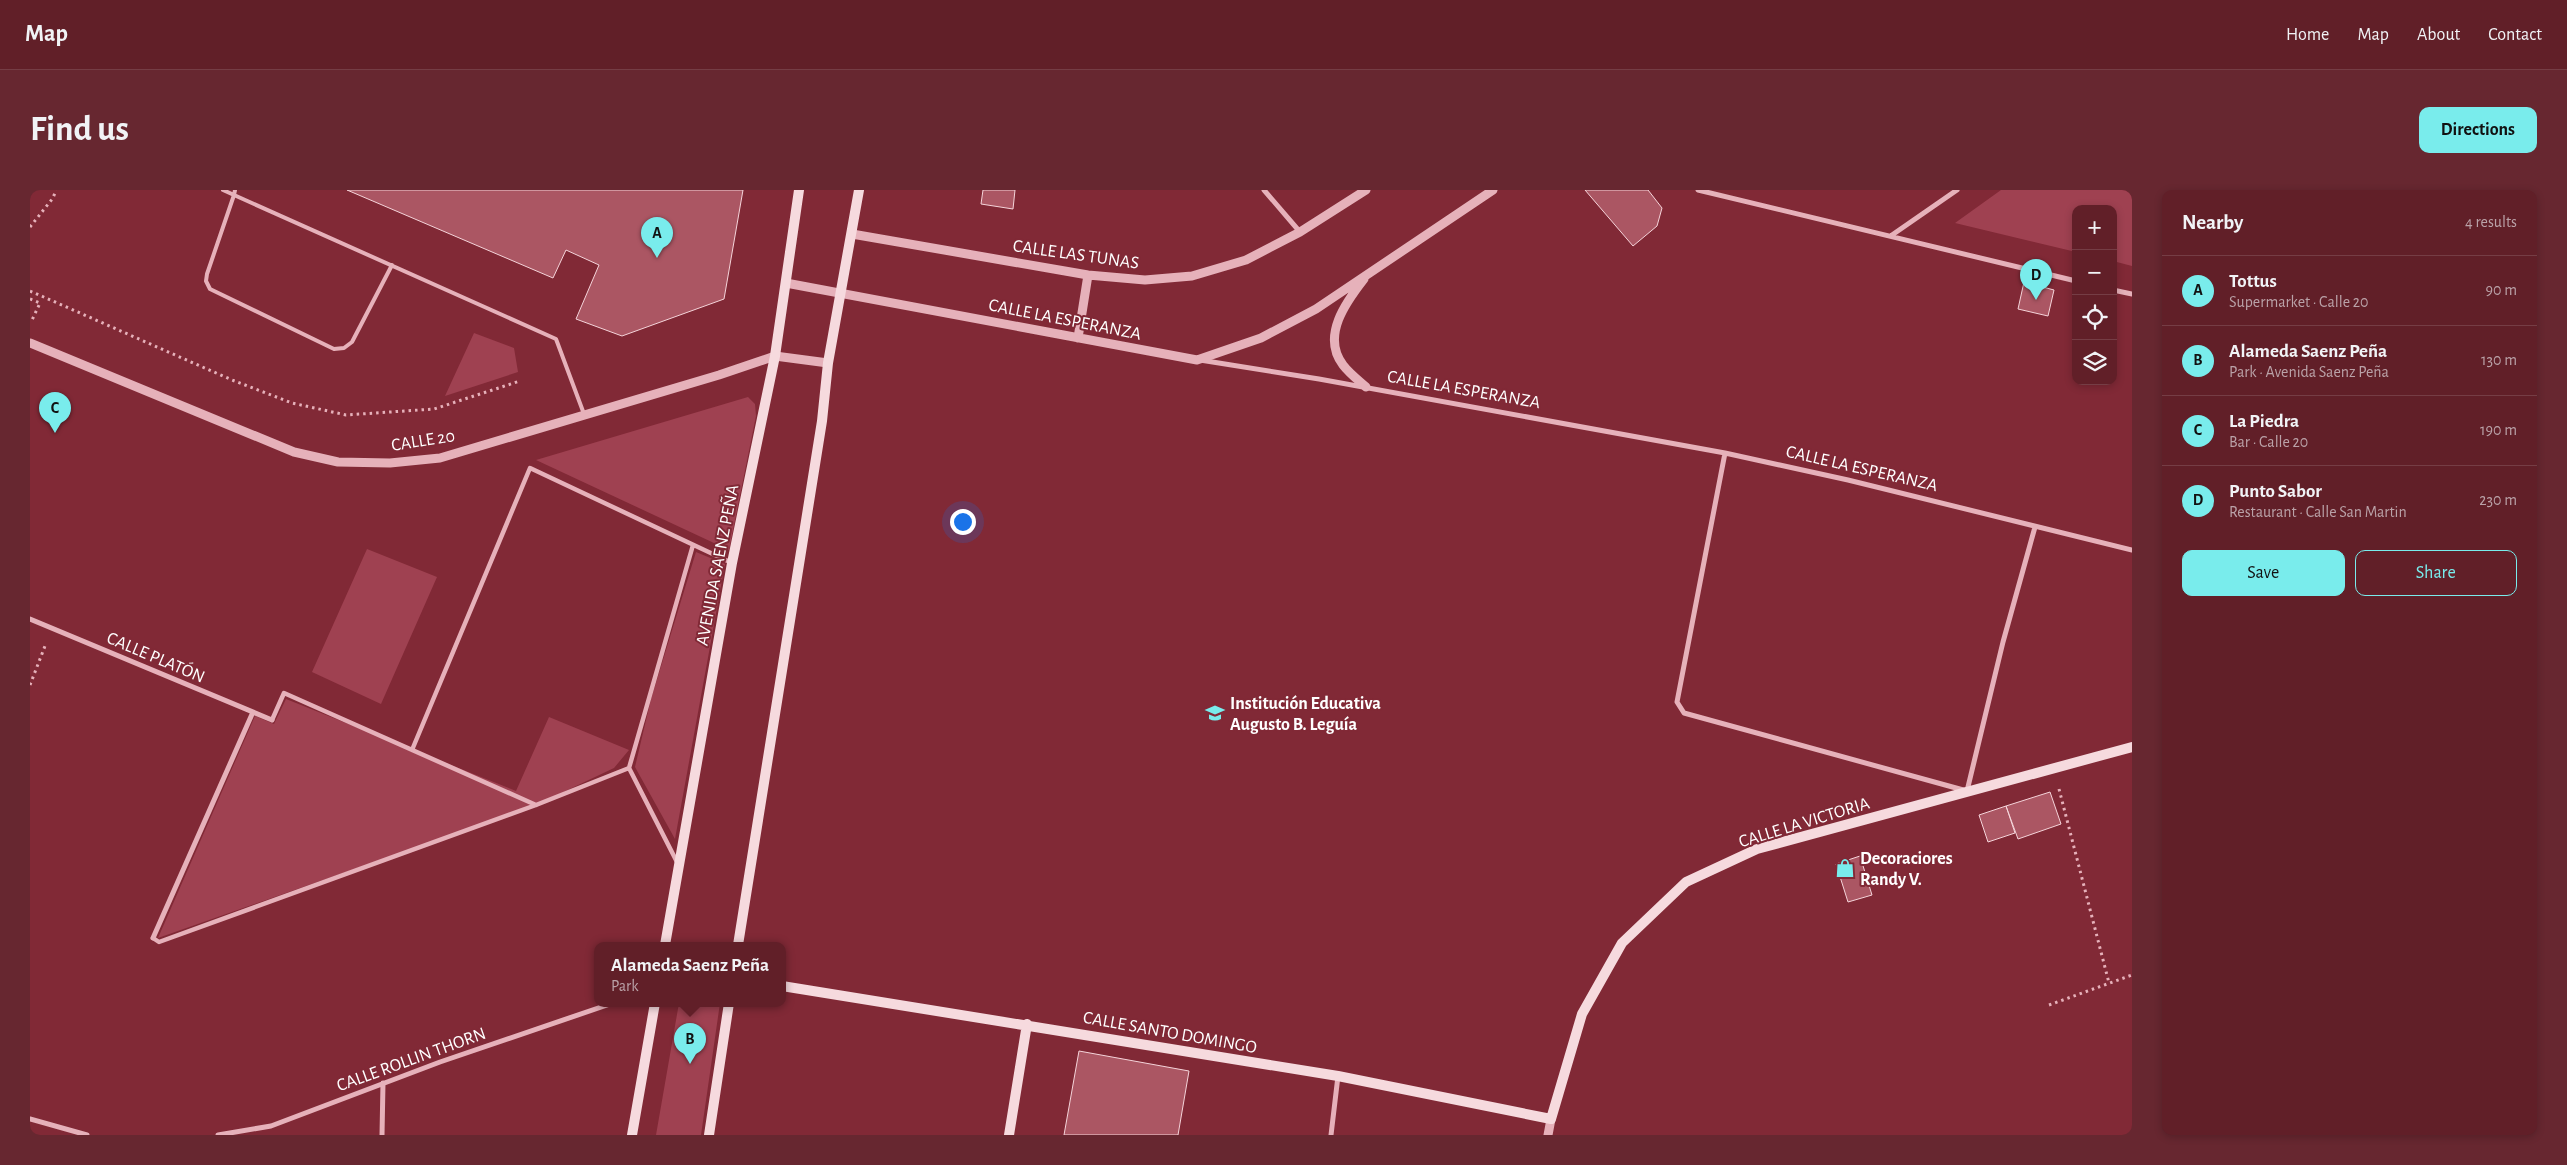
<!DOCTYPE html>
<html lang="en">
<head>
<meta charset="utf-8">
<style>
  body { margin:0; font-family:"Alegreya Sans",sans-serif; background:#672730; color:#f1f3f6 }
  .controls { position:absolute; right:15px; top:15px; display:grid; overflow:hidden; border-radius:10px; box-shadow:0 2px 8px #0003 }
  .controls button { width:45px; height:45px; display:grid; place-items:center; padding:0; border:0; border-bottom:1px solid #753d45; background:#611f28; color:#f1f3f6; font:25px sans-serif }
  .you { position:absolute; left:932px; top:331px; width:18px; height:18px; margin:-12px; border:4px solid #fff; border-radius:50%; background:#1a73e8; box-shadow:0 0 0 8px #1a73e833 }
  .badge { display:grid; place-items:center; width:32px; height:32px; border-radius:50%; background:#79ecec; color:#111; font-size:16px; font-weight:700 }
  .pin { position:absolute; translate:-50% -41px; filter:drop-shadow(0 1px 2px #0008) }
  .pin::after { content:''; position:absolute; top:26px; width:18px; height:15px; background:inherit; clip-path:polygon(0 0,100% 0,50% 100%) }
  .popup { position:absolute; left:564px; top:752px; width:192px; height:65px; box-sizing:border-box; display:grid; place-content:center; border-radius:10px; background:#611f28; filter:drop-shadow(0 1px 4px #0005); font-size:16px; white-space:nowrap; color:#baa2a8 }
  .popup b { font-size:19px; color:#f1f3f6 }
  .popup::after { content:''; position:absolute; left:50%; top:100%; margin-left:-10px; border:10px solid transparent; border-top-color:#611f28 }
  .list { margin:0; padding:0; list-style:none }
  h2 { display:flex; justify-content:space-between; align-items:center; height:65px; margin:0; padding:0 20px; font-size:21px }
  h2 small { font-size:16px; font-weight:400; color:#baa2a8 }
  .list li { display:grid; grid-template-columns:32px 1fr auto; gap:15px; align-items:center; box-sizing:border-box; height:70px; padding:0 20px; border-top:1px solid #753d45 }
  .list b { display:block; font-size:19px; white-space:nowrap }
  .list p { margin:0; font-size:16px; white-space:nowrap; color:#baa2a8 }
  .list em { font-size:16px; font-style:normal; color:#baa2a8 }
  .actions { display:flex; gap:10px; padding:15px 20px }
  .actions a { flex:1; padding:11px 0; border:1px solid #79ecec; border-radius:10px; text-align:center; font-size:18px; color:#79ecec }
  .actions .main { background:#79ecec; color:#111 }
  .icon { flex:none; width:28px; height:28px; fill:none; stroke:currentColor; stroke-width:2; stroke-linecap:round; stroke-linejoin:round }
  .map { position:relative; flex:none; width:2102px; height:945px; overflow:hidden; border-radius:10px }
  header { display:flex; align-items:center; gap:30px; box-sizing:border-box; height:70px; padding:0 25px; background:#611f28; border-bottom:1px solid #753d45 }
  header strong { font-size:24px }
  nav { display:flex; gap:28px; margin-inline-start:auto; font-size:18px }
  .intro { display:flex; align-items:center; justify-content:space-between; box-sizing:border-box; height:120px; padding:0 30px }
  h1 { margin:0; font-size:35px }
  .button { padding:12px 22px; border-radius:10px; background:#79ecec; color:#111; font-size:18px; font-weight:700 }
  main { display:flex; gap:30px; padding:0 30px }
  aside { flex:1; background:#611f28; border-radius:10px; box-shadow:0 2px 8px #0003 }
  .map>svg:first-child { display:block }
</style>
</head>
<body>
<header>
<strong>Map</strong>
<nav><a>Home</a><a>Map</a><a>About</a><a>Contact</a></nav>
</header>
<div class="intro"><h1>Find us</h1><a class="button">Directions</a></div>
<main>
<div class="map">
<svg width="2102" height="945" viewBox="0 0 2102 945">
  <rect width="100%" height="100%" fill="#812936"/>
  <path fill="#9f4151" d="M1971 0H2102V76L2083 71V19H2046V62L1925 33Z
    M444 143 484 158 488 182 415 206Z
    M718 207 725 214 726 226 699 360 506 270Z
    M337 359 407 387 351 514 282 482Z
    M666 362 695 374 645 649 605 577 621 509Z
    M256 509 486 601 519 527 599 560 584 578 506 615 128 748 225 526 244 534Z
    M649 813H690L671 945H626Z"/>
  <path fill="#ab5663" stroke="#f5d4da" d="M317 0H713L694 109 592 146 546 129 569 75 536 60 523 88Z
    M953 0H985L983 19 951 14Z
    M1555 0H1618L1632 18 1627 36 1603 56Z
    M1994 92 2024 100 2018 126 1988 119Z
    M2020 602 2031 634 1988 649 1976 616Z
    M1976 616 1985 643 1958 652 1949 625Z
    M1830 666 1842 705 1818 712 1806 674Z
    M1049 861 1159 881 1148 945H1034Z"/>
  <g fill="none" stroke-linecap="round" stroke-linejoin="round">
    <path stroke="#e6b1ba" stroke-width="3" stroke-dasharray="2.5 4" stroke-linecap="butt" d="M0 37 23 8 26 0
      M0 101 202 190 262 213 316 225 404 219 490 191
      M0 109 10 113 2 130 0 128
      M0 495 15 456
      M2029 599 2079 793
      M2019 815 2102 785"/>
    <path stroke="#e6b1ba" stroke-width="4" d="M193 0 204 5 177 84 176 91 180 99 304 159 314 158 322 152 362 75
      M205 0 204 5 526 149 554 224"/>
    <path stroke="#e6b1ba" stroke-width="4.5" d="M242 530 254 503 506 615
      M382 560 500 278 702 373
      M599 578 663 355
      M123 748 129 752 506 615 599 578 647 672"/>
    <path stroke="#e6b1ba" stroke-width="5" d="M1234 0 1270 42
      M1668 0 2046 91
      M1862 45 1927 0
      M2083 100 2102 104
      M1170 170 1289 189 1695 263 1818 290 2102 360
      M1695 263 1647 512 1654 523 1937 601 1973 452 2005 337
      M0 429 242 530
      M123 748 223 522
      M0 929 57 945
      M188 945 241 936 410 872 583 813
      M352 945 353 893
      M1301 945 1308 886"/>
    <path stroke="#e6b1ba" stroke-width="9" d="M822 44 1058 85 1115 90 1162 86 1216 70 1270 42 1336 0
      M1334 89C1316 112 1291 146 1313 175 1319 183 1328 190 1336 197
      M756 93 1167 170 1231 148 1286 119 1463 0
      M1048 148 1058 85
      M0 153 264 262 308 272 360 273 410 268 689 185 745 166 798 173
      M1518 945 1521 929"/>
    <path stroke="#f6dade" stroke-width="10" d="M635 755 702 373 745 166 769 0
      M708 755 792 231 798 173 829 0
      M752 796 1308 886 1521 929 1552 824 1592 753 1656 692 1727 659 2102 557
      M602 945 625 813
      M679 945 699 813
      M979 945 997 834"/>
  </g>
  <defs>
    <g id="school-bare" transform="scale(1.5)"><path d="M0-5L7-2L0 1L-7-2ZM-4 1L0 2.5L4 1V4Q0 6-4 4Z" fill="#79ecec" stroke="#812936" stroke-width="2.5" paint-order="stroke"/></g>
    <g id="shop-bare" transform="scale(1.5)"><path d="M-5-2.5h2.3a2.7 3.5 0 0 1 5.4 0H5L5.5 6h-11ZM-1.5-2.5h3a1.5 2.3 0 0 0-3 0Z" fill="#79ecec" stroke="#812936" stroke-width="2.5" paint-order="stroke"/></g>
  </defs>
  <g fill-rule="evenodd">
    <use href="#school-bare" x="1185" y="523"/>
    <use href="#shop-bare" x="1815" y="678"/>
  </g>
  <g text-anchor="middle" stroke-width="4" stroke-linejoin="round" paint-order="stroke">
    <g font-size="18" fill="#fff" stroke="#812936">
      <text transform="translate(1046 64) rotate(8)" y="6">CALLE LAS TUNAS</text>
      <text transform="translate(1035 129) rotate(11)" y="6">CALLE LA ESPERANZA</text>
      <text transform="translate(1434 199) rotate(10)" y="6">CALLE LA ESPERANZA</text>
      <text transform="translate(393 250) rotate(-9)" y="6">CALLE 20</text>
      <text transform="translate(1832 278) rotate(13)" y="6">CALLE LA ESPERANZA</text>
      <text transform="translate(687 375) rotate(-79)" y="6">AVENIDA SAENZ PEÑA</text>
      <text transform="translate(126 467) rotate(23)" y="6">CALLE PLATÓN</text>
      <text transform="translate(1774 632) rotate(-17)" y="6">CALLE LA VICTORIA</text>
      <text transform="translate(1140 842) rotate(10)" y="6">CALLE SANTO DOMINGO</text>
      <text transform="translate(381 869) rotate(-20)" y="6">CALLE ROLLIN THORN</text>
    </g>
    <g font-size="18" font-weight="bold" fill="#fff" stroke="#812936" text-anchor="start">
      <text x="1200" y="519">Institución Educativa<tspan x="1200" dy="21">Augusto B. Leguía</tspan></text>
      <text x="1830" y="674">Decoraciores<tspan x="1830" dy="21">Randy V.</tspan></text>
    </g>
  </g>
</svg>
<div class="controls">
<button>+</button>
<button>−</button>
<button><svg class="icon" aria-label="locate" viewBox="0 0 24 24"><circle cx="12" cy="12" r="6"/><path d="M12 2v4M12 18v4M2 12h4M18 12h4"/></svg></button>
<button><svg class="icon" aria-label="layers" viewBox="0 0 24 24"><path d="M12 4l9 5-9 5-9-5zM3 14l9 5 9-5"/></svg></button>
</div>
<div class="you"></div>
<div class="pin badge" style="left:627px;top:68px">A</div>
<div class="pin badge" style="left:660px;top:874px">B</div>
<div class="popup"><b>Alameda Saenz Peña</b>Park</div>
<div class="pin badge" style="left:25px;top:243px">C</div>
<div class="pin badge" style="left:2006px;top:110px">D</div>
</div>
<aside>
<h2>Nearby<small>4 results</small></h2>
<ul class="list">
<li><span class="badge">A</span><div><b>Tottus</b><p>Supermarket · Calle 20</p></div><em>90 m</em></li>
<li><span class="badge">B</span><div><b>Alameda Saenz Peña</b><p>Park · Avenida Saenz Peña</p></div><em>130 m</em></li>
<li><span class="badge">C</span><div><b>La Piedra</b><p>Bar · Calle 20</p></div><em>190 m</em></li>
<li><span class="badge">D</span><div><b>Punto Sabor</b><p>Restaurant · Calle San Martin</p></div><em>230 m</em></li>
</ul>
<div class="actions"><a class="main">Save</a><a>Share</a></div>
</aside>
</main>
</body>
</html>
